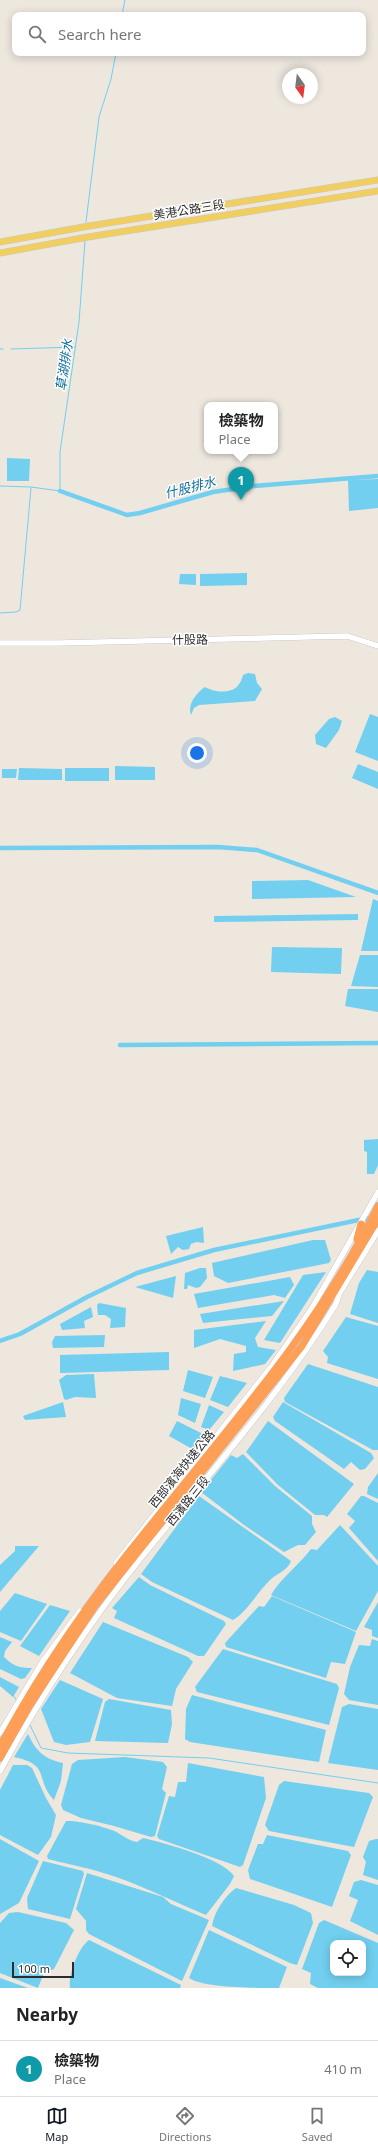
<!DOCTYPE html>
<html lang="en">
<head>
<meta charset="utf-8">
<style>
  body { margin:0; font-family:"Noto Sans","Noto Sans TC",sans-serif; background:#f2f2f2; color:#222 }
  .controls { position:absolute; right:12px; bottom:12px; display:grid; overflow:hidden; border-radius:8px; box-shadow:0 2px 10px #0003 }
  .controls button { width:36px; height:36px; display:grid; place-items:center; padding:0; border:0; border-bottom:1px solid #e0e0e0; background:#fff; color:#222; font:20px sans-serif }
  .compass { position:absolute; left:282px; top:68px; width:36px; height:36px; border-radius:50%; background:#fff; box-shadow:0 2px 10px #0003; rotate:166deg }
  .scale { position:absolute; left:12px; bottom:10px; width:62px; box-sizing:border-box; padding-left:4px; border:2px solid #2c2c2c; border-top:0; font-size:11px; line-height:14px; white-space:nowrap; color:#2c2c2c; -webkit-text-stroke:3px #fff; paint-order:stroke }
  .you { position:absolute; left:197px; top:753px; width:14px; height:14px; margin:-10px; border:3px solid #fff; border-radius:50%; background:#1a73e8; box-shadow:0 0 0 6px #1a73e833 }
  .badge { display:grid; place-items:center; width:26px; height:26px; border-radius:50%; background:#111827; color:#fff; font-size:13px; font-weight:700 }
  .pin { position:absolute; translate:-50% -33px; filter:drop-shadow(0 1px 2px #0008) }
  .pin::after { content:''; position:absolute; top:21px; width:14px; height:12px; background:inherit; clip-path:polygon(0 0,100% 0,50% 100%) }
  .popup { position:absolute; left:204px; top:402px; width:74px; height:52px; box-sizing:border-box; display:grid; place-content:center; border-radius:8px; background:#fff; filter:drop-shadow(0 1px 3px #0005); font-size:13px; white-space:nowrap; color:#767676 }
  .popup b { font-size:15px; color:#222 }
  .popup::after { content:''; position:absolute; left:50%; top:100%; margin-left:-8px; border:8px solid transparent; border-top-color:#fff }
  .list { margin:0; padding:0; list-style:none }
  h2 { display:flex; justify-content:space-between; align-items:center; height:52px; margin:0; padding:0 16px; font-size:17px }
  h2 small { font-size:13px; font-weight:400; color:#767676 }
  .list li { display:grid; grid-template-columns:26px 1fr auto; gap:12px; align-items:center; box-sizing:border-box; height:56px; padding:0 16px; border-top:1px solid #e0e0e0 }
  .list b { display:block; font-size:15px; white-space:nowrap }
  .list p { margin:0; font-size:13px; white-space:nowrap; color:#767676 }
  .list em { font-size:13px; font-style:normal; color:#767676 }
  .icon { flex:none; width:22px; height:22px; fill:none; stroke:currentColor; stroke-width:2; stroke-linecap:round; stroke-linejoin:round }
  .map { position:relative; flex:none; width:378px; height:1988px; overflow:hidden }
  .search { position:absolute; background:#fff; box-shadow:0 2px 10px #0003; left:12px; right:12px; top:12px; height:44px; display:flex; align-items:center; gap:10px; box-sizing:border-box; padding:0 14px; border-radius:8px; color:#767676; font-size:15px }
  .sheet { height:108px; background:#fff }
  nav { display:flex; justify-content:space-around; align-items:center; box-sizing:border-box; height:56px; border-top:1px solid #e0e0e0; background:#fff; font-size:11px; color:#767676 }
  nav a { display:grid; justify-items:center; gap:2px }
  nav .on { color:#111827 }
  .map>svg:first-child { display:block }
</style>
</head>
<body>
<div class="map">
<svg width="378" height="1988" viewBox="0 0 378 1988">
  <rect width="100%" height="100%" fill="#ede7de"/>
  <path fill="#72cfef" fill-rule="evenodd" d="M7 458 30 459 29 481H7Z
    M378 479V508L349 511 348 480Z
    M247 573V585L200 586V574Z
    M180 574H196V585L179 584Z
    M248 673 255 674 257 683 262 689 255 701 199 705 194 708 191 715C187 705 196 693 205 687 213 692 233 695 239 684 241 682 242 678 243 675Z
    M370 714 378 717V761L355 752Z
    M335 717 342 721 339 730 326 748 316 744 315 735 329 719Z
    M358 764 378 772V789L352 778Z
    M115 766 155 767V780H115Z
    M19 768 62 769V780H18Z
    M65 768H109V781H65Z
    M2 769H17L16 778H2Z
    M308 880 356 897 252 899V881Z
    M373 899 378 901V951H361Z
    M358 914V920L214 922V916Z
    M272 947 342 948 341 974 271 972Z
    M360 955H378V987L351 986Z
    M348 989H378V1012L345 1006Z
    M378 1139V1165L374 1174H367V1152L364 1151V1140Z
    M203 1227 204 1243 196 1242 191 1244 189 1249 183 1250 178 1247 171 1254 166 1236Z
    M313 1240H325L331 1260 329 1263 228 1283 214 1276 212 1263Z
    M200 1268H206L207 1278 200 1287 196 1288 188 1285 187 1289H184L185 1273Z
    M367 1270 378 1272V1323L350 1314 359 1283Z
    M326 1272 280 1343 264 1340 303 1275Z
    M176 1276 173 1298 135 1287Z
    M290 1277 294 1285 285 1298 274 1295 198 1308 194 1294Z
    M284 1301 272 1316 203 1323 200 1314Z
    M99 1303 126 1308 125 1327 110 1328 111 1319 105 1315H98L97 1305Z
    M91 1307 93 1317 84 1321 85 1328 62 1330 60 1324Z
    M346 1317 378 1326V1379L327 1363 328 1357 323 1351Z
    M266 1321 255 1338 258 1347 276 1350 265 1364 233 1371 234 1354 246 1352V1346L220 1339 194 1348V1330Z
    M105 1335 104 1347 53 1348 52 1342 55 1336Z
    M169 1352V1370L60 1373V1355Z
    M308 1364 378 1387V1450H373L285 1402 284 1398Z
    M188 1370 213 1377 205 1398 183 1391Z
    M94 1374 96 1398 75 1397 66 1400 64 1399 59 1380 66 1375Z
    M220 1376 247 1383 228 1407 210 1400Z
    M181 1398 201 1404 195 1423 178 1415Z
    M63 1402 66 1417 25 1420 23 1416Z
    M283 1402 371 1453 374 1458 365 1469 360 1470 351 1462 344 1469 275 1421 273 1417Z
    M209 1405 224 1412 209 1430 201 1427Z
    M177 1421 205 1435 194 1450 169 1436Z
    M268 1421 354 1484 327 1517 324 1515H315L278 1485 246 1452Z
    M243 1454 275 1486 312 1516V1524L316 1532 305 1545H298L284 1552 244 1525 201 1492 231 1455 237 1458Z
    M378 1473V1499L367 1494 368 1487Z
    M199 1496 291 1561C287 1571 278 1573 271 1579 257 1592 249 1610 233 1620L152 1582 141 1574Z
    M361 1496H364L378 1503V1561L349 1528 355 1521 347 1514Z
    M340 1525 378 1566V1591L356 1631 271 1595C281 1578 298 1566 311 1549L317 1550Z
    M15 1546H39L0 1592V1565L15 1551Z
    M139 1577 150 1585 224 1621 226 1624 204 1656H198L114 1618 117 1611 112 1608Z
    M15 1593 47 1604 21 1641 0 1632V1611Z
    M272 1596 356 1632 345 1664 331 1662 326 1678 226 1647 225 1643 259 1606 264 1607Z
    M378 1602V1638L372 1636V1630L364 1627Z
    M50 1605 70 1611 39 1656 20 1646Z
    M103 1622 188 1657 193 1662 176 1689 172 1706 117 1698 70 1673Z
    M0 1637 12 1642 5 1651 4 1657C13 1666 20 1668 32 1668L25 1678 21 1679 0 1669Z
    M372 1639 378 1641V1705L349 1700 344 1694 350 1667 359 1645 370 1646Z
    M223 1649 337 1684 339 1688 329 1725 197 1692 195 1687Z
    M0 1677 19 1687 13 1697 0 1686Z
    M60 1680 103 1699 90 1742 66 1745 54 1742 41 1709Z
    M192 1695 326 1730 319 1762 190 1742 185 1739 186 1709Z
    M109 1699 171 1710 172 1724 168 1743 95 1741 105 1702Z
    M349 1704 378 1709V1770L328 1763 342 1707Z
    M28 1734C36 1751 44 1759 63 1763L61 1781 54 1800C34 1779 52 1765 14 1757Z
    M125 1757 163 1762 167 1767 162 1789 166 1793 155 1836 151 1837 114 1826 81 1818 63 1810 61 1805 72 1764 78 1760Z
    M188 1763 264 1777 266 1798 243 1865 240 1867 159 1839 157 1836 169 1796 175 1797 178 1782H186Z
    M13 1765H27L32 1768 46 1798 56 1815 51 1837 38 1855 0 1835V1790Z
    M284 1781 369 1793 373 1797 354 1847 269 1831 265 1825 279 1785Z
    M66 1821C76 1820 102 1826 112 1830 122 1834 128 1841 137 1842L143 1838C164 1843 222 1858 234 1876L230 1884 206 1915C176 1903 148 1888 116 1877 94 1869 71 1865 48 1859L47 1856Z
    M267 1835 348 1851 351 1855 332 1907 250 1879 248 1870 258 1844H263Z
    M0 1839 39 1861 19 1903 0 1914Z
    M376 1839H378V1880L363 1875 366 1862 363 1857 369 1841Z
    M43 1861 83 1871 84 1874 70 1919 28 1909 27 1898Z
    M87 1873 163 1897 171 1904 209 1920 182 1981 89 1934 86 1930V1921L76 1909Z
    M361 1880 378 1885V1935L350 1921 358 1900 349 1896 354 1882Z
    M236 1888 294 1905 311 1913 313 1923 297 1965 290 1963 212 1926C214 1912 225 1896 236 1888Z
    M18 1912 66 1923 74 1930 54 1969 44 1973 38 1988 0 1973V1923L9 1913Z
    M324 1920 378 1943V1988H318L310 1984 311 1973 302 1969 319 1923ZM333 1943H363V1973H333Z
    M209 1930 287 1967 279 1988C257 1988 203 1988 189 1978Z
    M89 1940 181 1985 180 1988H70C68 1975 78 1948 89 1940Z
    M0 1978 28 1988H0Z"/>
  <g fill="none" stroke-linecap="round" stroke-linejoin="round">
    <path stroke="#72cfef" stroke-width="1" d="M122 15 125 0
      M86 222 99 117 111 79 116 53
      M0 349H3
      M11 349 75 347
      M0 486 31 487 60 491V452L79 322 85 241
      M0 613 16 612 20 610 31 488
      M13 1695 17 1701
      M29 1723 41 1748 68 1753 209 1758 378 1783"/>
    <path stroke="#72cfef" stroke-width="4.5" d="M60 491 127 515 140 513 213 492 254 486 378 476
      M0 848 218 847 257 850 378 893
      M120 1045 378 1043
      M0 1341 20 1334 87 1297 137 1273 214 1250 373 1217"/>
    <g stroke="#b2b5bf" stroke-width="6">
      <path id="secondary" d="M0 643H59L347 636 378 646
        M116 1563 271 1367 312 1308 378 1192
        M0 1733 43 1661 80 1611
        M0 1771C41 1696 88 1624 141 1558 208 1475 280 1395 336 1304L339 1294 378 1231"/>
    </g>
    <g stroke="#c8c8c8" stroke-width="7">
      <path id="primary" d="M0 242 89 226 378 180
        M0 253 88 237 378 191"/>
    </g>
    <g stroke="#c8c8c8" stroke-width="8">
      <path id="highway" d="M357 1239 361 1224
        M0 1746C41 1670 91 1598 145 1532 228 1428 319 1327 378 1206
        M0 1758 30 1705 95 1606 302 1346 378 1219"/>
    </g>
    <use href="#secondary" stroke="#fff" stroke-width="5.5"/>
    <use href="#primary" stroke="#f1ce60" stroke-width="6"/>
    <use href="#highway" stroke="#fe9f58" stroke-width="7"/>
  </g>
  <g text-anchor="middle" stroke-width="3" stroke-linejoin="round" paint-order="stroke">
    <g font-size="12" fill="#2c2c2c" stroke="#fff">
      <text transform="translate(189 210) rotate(-9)" y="4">美港公路三段</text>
      <text transform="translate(190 640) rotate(-1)" y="4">什股路</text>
      <text transform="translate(182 1469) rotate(-51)" y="4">西部濱海快速公路</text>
      <text transform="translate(188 1501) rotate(-51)" y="4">西濱路三段</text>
    </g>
    <g font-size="13" font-style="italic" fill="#0d6e9e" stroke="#fff">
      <text transform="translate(64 365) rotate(-82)" y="5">草湖排水</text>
      <text transform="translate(190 487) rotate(-14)" y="5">什股排水</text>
    </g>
  </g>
</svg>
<div class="controls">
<button><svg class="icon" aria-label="locate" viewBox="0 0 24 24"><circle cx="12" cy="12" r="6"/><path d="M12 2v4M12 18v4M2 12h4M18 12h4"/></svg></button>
</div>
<svg class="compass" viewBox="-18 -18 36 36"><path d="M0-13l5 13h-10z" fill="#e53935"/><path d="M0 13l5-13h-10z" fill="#767676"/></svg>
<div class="scale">100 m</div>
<div class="you"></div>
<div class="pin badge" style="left:241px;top:500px;background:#0f9aa8">1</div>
<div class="popup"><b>檢築物</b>Place</div>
<div class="search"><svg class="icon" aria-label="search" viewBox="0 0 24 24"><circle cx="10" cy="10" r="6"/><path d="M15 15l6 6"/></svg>Search here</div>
</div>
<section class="sheet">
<h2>Nearby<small></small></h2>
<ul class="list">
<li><span class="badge" style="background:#0f9aa8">1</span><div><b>檢築物</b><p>Place</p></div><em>410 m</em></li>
</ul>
</section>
<nav>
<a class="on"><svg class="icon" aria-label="map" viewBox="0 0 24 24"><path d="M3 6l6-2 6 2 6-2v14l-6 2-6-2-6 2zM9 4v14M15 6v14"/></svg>Map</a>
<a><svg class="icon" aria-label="directions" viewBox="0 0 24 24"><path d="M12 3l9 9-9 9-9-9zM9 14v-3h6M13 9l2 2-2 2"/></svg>Directions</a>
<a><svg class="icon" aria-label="saved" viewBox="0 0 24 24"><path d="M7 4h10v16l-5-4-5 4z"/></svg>Saved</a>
</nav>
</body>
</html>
